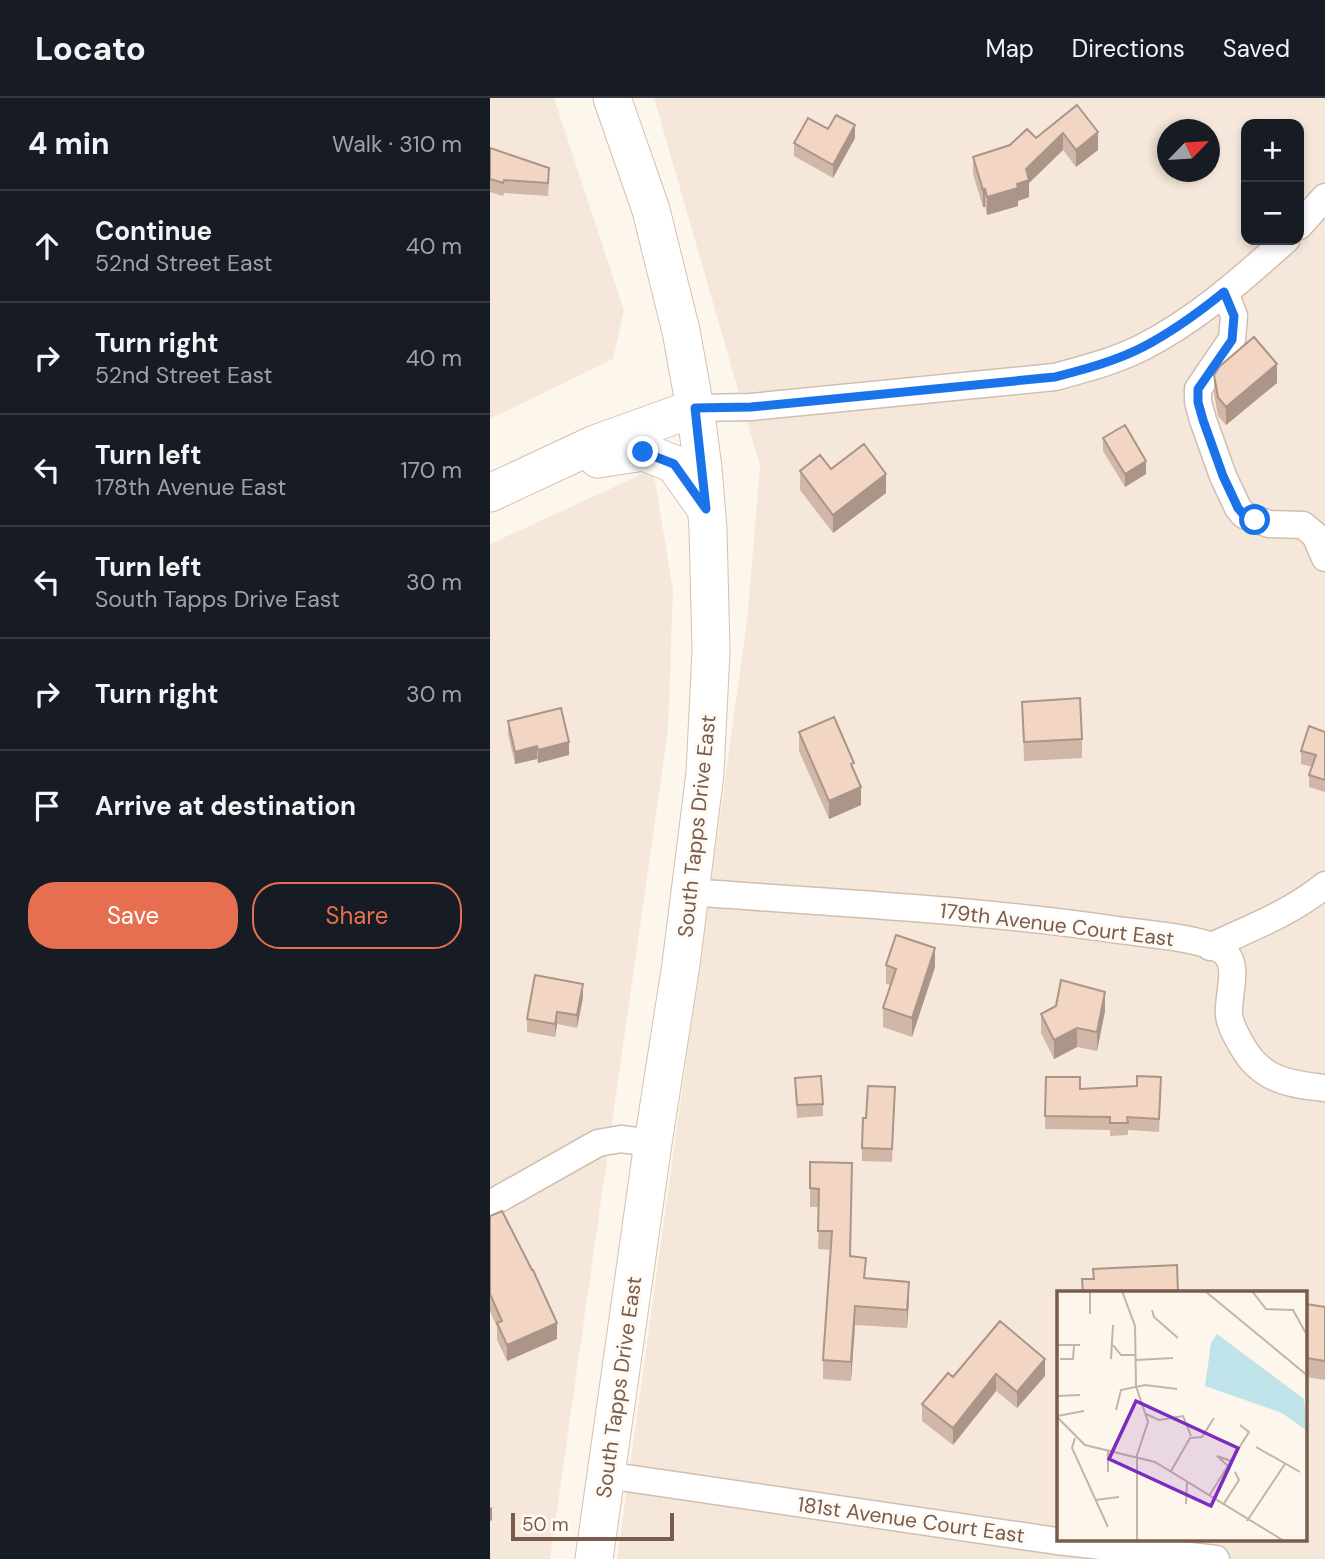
<!DOCTYPE html>
<html lang="en">
<head>
<meta charset="utf-8">
<style>
  body { margin:0; font-family:"DM Sans",sans-serif; background:#242831; color:#f1f3f6 }
  .controls { position:absolute; right:21px; top:21px; display:grid; overflow:hidden; border-radius:14px; box-shadow:0 4px 10px #0003 }
  .controls button { width:63px; height:63px; display:grid; place-items:center; padding:0; border:0; border-bottom:2px solid #363941; background:#171b24; color:#f1f3f6; font:35px sans-serif }
  .compass { position:absolute; left:667px; top:21px; width:63px; height:63px; border-radius:50%; background:#171b24; box-shadow:0 4px 10px #0003; rotate:65deg }
  .scale { position:absolute; left:21px; bottom:18px; width:163px; box-sizing:border-box; padding-left:7px; border:4px solid #7a5c4d; border-top:0; font-size:19px; line-height:24px; white-space:nowrap; color:#7a5c4d; -webkit-text-stroke:5px #fffaf3; paint-order:stroke }
  .stop { position:absolute; width:21px; height:21px; margin:-16px; border:5px solid #1a73e8; border-radius:50%; background:#fff }
  .stop.end { background:#1a73e8; border-color:#fff; box-shadow:0 2px 7px #0008 }
  .list { margin:0; padding:0; list-style:none }
  h2 { display:flex; justify-content:space-between; align-items:center; height:91px; margin:0; padding:0 28px; font-size:30px }
  h2 small { font-size:23px; font-weight:400; color:#9ea1a6 }
  .list li { display:grid; grid-template-columns:46px 1fr auto; gap:21px; align-items:center; box-sizing:border-box; height:112px; padding:0 28px; border-top:2px solid #363941 }
  .list b { display:block; font-size:26px; white-space:nowrap }
  .list p { margin:0; font-size:23px; white-space:nowrap; color:#9ea1a6 }
  .list em { font-size:23px; font-style:normal; color:#9ea1a6 }
  .actions { display:flex; gap:14px; padding:21px 28px }
  .actions a { flex:1; padding:16px 0; border:2px solid #e76f51; border-radius:28px; text-align:center; font-size:24px; color:#e76f51 }
  .actions .main { background:#e76f51; color:#fff }
  .icon { flex:none; width:38px; height:38px; fill:none; stroke:currentColor; stroke-width:2; stroke-linecap:round; stroke-linejoin:round }
  .map { position:relative; flex:none; width:835px; height:1461px; overflow:hidden }
  header { display:flex; align-items:center; gap:42px; box-sizing:border-box; height:98px; padding:0 35px; background:#171b24; border-bottom:2px solid #363941 }
  header strong { font-size:33px }
  nav { display:flex; gap:38px; margin-inline-start:auto; font-size:24px }
  main { display:flex }
  aside { flex:1; background:#171b24 }
  .map>svg:first-child { display:block }
</style>
</head>
<body>
<header>
<strong>Locato</strong>
<nav><a>Map</a><a>Directions</a><a>Saved</a></nav>
</header>
<main>
<aside>
<h2>4 min<small>Walk · 310 m</small></h2>
<ul class="list">
<li><svg class="icon" aria-label="ahead" viewBox="0 0 24 24"><path d="M12 20V5M6 11l6-6 6 6"/></svg><div><b>Continue</b><p>52nd Street East</p></div><em>40 m</em></li>
<li><svg class="icon" aria-label="right" viewBox="0 0 24 24"><path d="M7 20v-9h11M14 6l5 5-5 5"/></svg><div><b>Turn right</b><p>52nd Street East</p></div><em>40 m</em></li>
<li><svg class="icon" aria-label="left" viewBox="0 0 24 24"><path d="M17 20v-9H6M10 6l-5 5 5 5"/></svg><div><b>Turn left</b><p>178th Avenue East</p></div><em>170 m</em></li>
<li><svg class="icon" aria-label="left" viewBox="0 0 24 24"><path d="M17 20v-9H6M10 6l-5 5 5 5"/></svg><div><b>Turn left</b><p>South Tapps Drive East</p></div><em>30 m</em></li>
<li><svg class="icon" aria-label="right" viewBox="0 0 24 24"><path d="M7 20v-9h11M14 6l5 5-5 5"/></svg><div><b>Turn right</b></div><em>30 m</em></li>
<li><svg class="icon" aria-label="arrive" viewBox="0 0 24 24"><path d="M6 21V4h12l-3 4 3 4H6"/></svg><div><b>Arrive at destination</b></div></li>
</ul>
<div class="actions"><a class="main">Save</a><a>Share</a></div>
</aside>
<div class="map">
<svg width="835" height="1461" viewBox="0 0 835 1461">
  <rect width="100%" height="100%" fill="#fdf6ec"/>
  <path fill="#f5e8da" fill-rule="evenodd" d="M0 0H64L134 212 123 261 0 321Z
    M164 0H835V1461H127L257 523 270 368ZM756 26H809V142H756ZM678 32H720V74H678ZM569 1195H816V1442H569Z
    M163 371 183 492 178 632 60 1461H0V446Z"/>
  <g fill="none" stroke-linecap="round" stroke-linejoin="round">
    <g stroke="#d1beb0" stroke-width="29">
      <path id="street" d="M809 128 835 99
        M735 194 744 218 742 241 708 291V304L713 322 733 378 748 410 754 417 779 426 813 427 825 437 835 460
        M205 310 261 309 565 279C594 271 626 263 653 249 706 222 751 182 796 142
        M200 794C342 805 486 811 628 832 656 836 707 839 731 852 752 864 737 898 739 917 740 927 746 937 751 946 770 982 798 986 835 990
        M720 849C760 830 801 815 835 787
        M0 1106 108 1045 131 1041 163 1045
        M116 1377 567 1443 726 1461"/>
    </g>
    <g stroke="#d6c0b0" stroke-width="39">
      <path id="secondary" d="M108 361 154 354 184 366 216 411
        M0 395 105 346 205 310
        M104 1461 163 1045 191 866 215 675 221 553 218 431 213 370 205 310 191 233 161 112 122 0"/>
    </g>
    <use href="#street" stroke="#fff" stroke-width="26"/>
    <use href="#secondary" stroke="#fff" stroke-width="37"/>
  </g>
  <path fill="#d1b7a8" d="M587 7 608 52 586 69 573 52 539 85V99L528 103V108L497 117 495 109H493L483 76V59L546 40Z
    M338 31 365 40 343 80 304 58V45Z
    M0 50 59 83 58 98 14 95 13 98 0 94Z
    M724 277 787 285 736 327 728 318 724 296Z
    M613 340 656 376 635 389 613 353Z
    M341 371 396 395 343 435 310 392V373Z
    M532 604 592 641V660L534 663Z
    M18 623 79 657 48 665 47 661 25 666 18 636Z
    M309 634 364 673 371 707 339 721 309 653Z
    M835 634V694L819 689V677L822 669 811 666V653Z
    M396 867 445 869 422 939 393 929V910L401 887 396 886Z
    M93 899 87 930 67 926 65 939 37 934V921Z
    M566 908 615 913 607 953 587 949 564 961 551 935V916Z
    M556 979 590 991 671 992 669 1034 638 1032V1037L620 1038V1032L555 1031Z
    M305 980 333 1006V1018L307 1020Z
    M405 1002 402 1064 372 1063V1050L376 1020Z
    M320 1064 360 1158 375 1180 419 1202 417 1230 365 1227 361 1283 333 1281V1262L341 1152 328 1151 329 1109H320Z
    M0 1118 67 1241 17 1263 7 1242V1229L0 1213Z
    M816 1206 835 1209V1282L816 1279Z
    M510 1223 555 1278 527 1310 506 1293 463 1347 432 1323V1306L463 1279Z"/>
  <path fill="#aa9588" d="M365 27V40L343 80V67Z
    M608 34V52L586 69V52Z
    M573 35V52L539 85V99L528 103V108L497 117V99L527 86 536 71Z
    M495 91V109H493V92Z
    M787 266V285L736 327V309Z
    M656 363V376L635 389V376Z
    M396 376V395L343 435V417Z
    M79 644V657L48 665V652Z
    M47 648V661L25 666V654Z
    M371 689V707L339 721V703Z
    M445 850V869L422 939V920Z
    M93 886V899L87 930V917Z
    M615 894V913L607 953V934Z
    M67 914V926L65 939V926Z
    M587 930V949L564 961V942Z
    M419 1184V1202L417 1230V1212Z
    M365 1208V1227L361 1283V1264Z
    M67 1225V1241L17 1263V1247Z
    M555 1261V1278L527 1310V1294Z
    M506 1276V1293L463 1347V1330Z
    M2 1409V1422L0 1423V1410Z"/>
  <path fill="#f3d5c3" stroke="#aa9588" stroke-width="2" d="M587 7 608 34 586 52 573 35 536 71 539 82 527 86 528 90 497 99 495 91 493 92 483 59 520 47 537 31 546 40Z
    M346 17 365 27 343 67 304 45 318 20 338 31Z
    M0 50 59 70 58 85 14 82 13 85 0 81Z
    M764 239 787 266 736 309 728 299 724 277 730 268Z
    M635 327 656 363 635 376 613 340Z
    M374 346 396 376 343 417 310 373 330 357 341 371Z
    M590 600 592 641 534 644 532 604Z
    M71 610 79 644 48 652 47 648 25 654 18 623Z
    M344 619 364 665 361 666 371 689 339 703 309 634Z
    M819 628 835 634V682L819 677 826 657 811 653Z
    M406 837 445 850 422 920 393 910 406 871 396 867Z
    M45 877 93 886 87 917 67 914 65 926 37 921Z
    M571 882 615 894 607 934 587 930 564 942 551 916 566 908Z
    M331 978 333 1006 307 1007 305 980Z
    M647 978 671 979 669 1021 637 1019 638 1025H620V1019L555 1018 556 979H590V991L647 988Z
    M378 988 405 989 402 1051 372 1050 373 1020H376Z
    M320 1064 362 1065 360 1158 376 1160 374 1180 419 1184 417 1212 365 1208 361 1264 333 1262 342 1133H328L329 1091 320 1090Z
    M12 1113 42 1172H43L67 1225 17 1247 7 1225 12 1223 0 1196V1118Z
    M687 1167 688 1195H593L592 1181H604L603 1171Z
    M816 1206 835 1209V1263L816 1260Z
    M510 1223 555 1261 527 1294 506 1276 463 1330 432 1306 458 1275 463 1279Z"/>
  <g fill="none" stroke-linecap="round" stroke-linejoin="round">
    <path stroke="#1a73e8" stroke-width="9" d="M153 354 184 366 216 411 205 310 261 309 565 279C595 271 626 263 653 249 682 234 708 215 734 194L744 218 742 242 708 291V304L713 322 733 378 748 410 754 417 765 422"/>
  </g>
  <g text-anchor="middle" stroke-width="6" stroke-linejoin="round" paint-order="stroke">
    <g font-size="21" fill="#7a5c4d" stroke="#fffaf3">
      <text transform="translate(207 728) rotate(-84)" y="7">South Tapps Drive East</text>
      <text transform="translate(567 827) rotate(7)" y="7">179th Avenue Court East</text>
      <text transform="translate(129 1289) rotate(-82)" y="7">South Tapps Drive East</text>
      <text transform="translate(421 1422) rotate(8)" y="7">181st Avenue Court East</text>
    </g>
  </g>
  <g transform="translate(567 1193)">
    <rect width="250" height="250" fill="#fdf6ec"/>
    <path d="M160 43 247 108 250 140 225 122 148 95 154 52Z" fill="#bfe3e8"/>
    <path fill="none" stroke="#c5b3a7" stroke-width="2" d="M33 0V23M65 0 78 35 79 95 91 131 80 164V250M148 0 251 85M195 0 209 18 236 19 251 46M95 19 97 26 121 47M0 54H23M56 54 64 64H79M3 68H16L17 55M54 68 56 34M79 69 116 67M0 105 23 104M59 119 64 99 88 94 120 98M89 123 102 129 126 125 134 145M0 125 27 120M0 126 28 154 98 171 227 250M18 147 15 157 51 236M199 156 243 181M51 159V181M171 175 160 165 174 170M114 180 133 147 145 146 157 127M152 205 192 141 183 134M38 209 62 206M129 213 130 191M166 214 182 189 178 181M190 230 228 173"/>
    <path fill="#7b2cbf" fill-opacity="0.15" stroke="#7b2cbf" stroke-width="3.5" d="M79 110 181 157 154 215 52 168Z"/>
    <rect width="250" height="250" fill="none" stroke="#7a5c4d" stroke-width="3.5"/>
  </g>
</svg>
<div class="controls">
<button>+</button>
<button>−</button>
</div>
<svg class="compass" viewBox="-18 -18 36 36"><path d="M0-13l5 13h-10z" fill="#e53935"/><path d="M0 13l5-13h-10z" fill="#9ea1a6"/></svg>
<div class="scale">50 m</div>
<div class="stop" style="left:765px;top:422px"></div>
<div class="stop end" style="left:153px;top:354px"></div>
</div>
</main>
</body>
</html>
